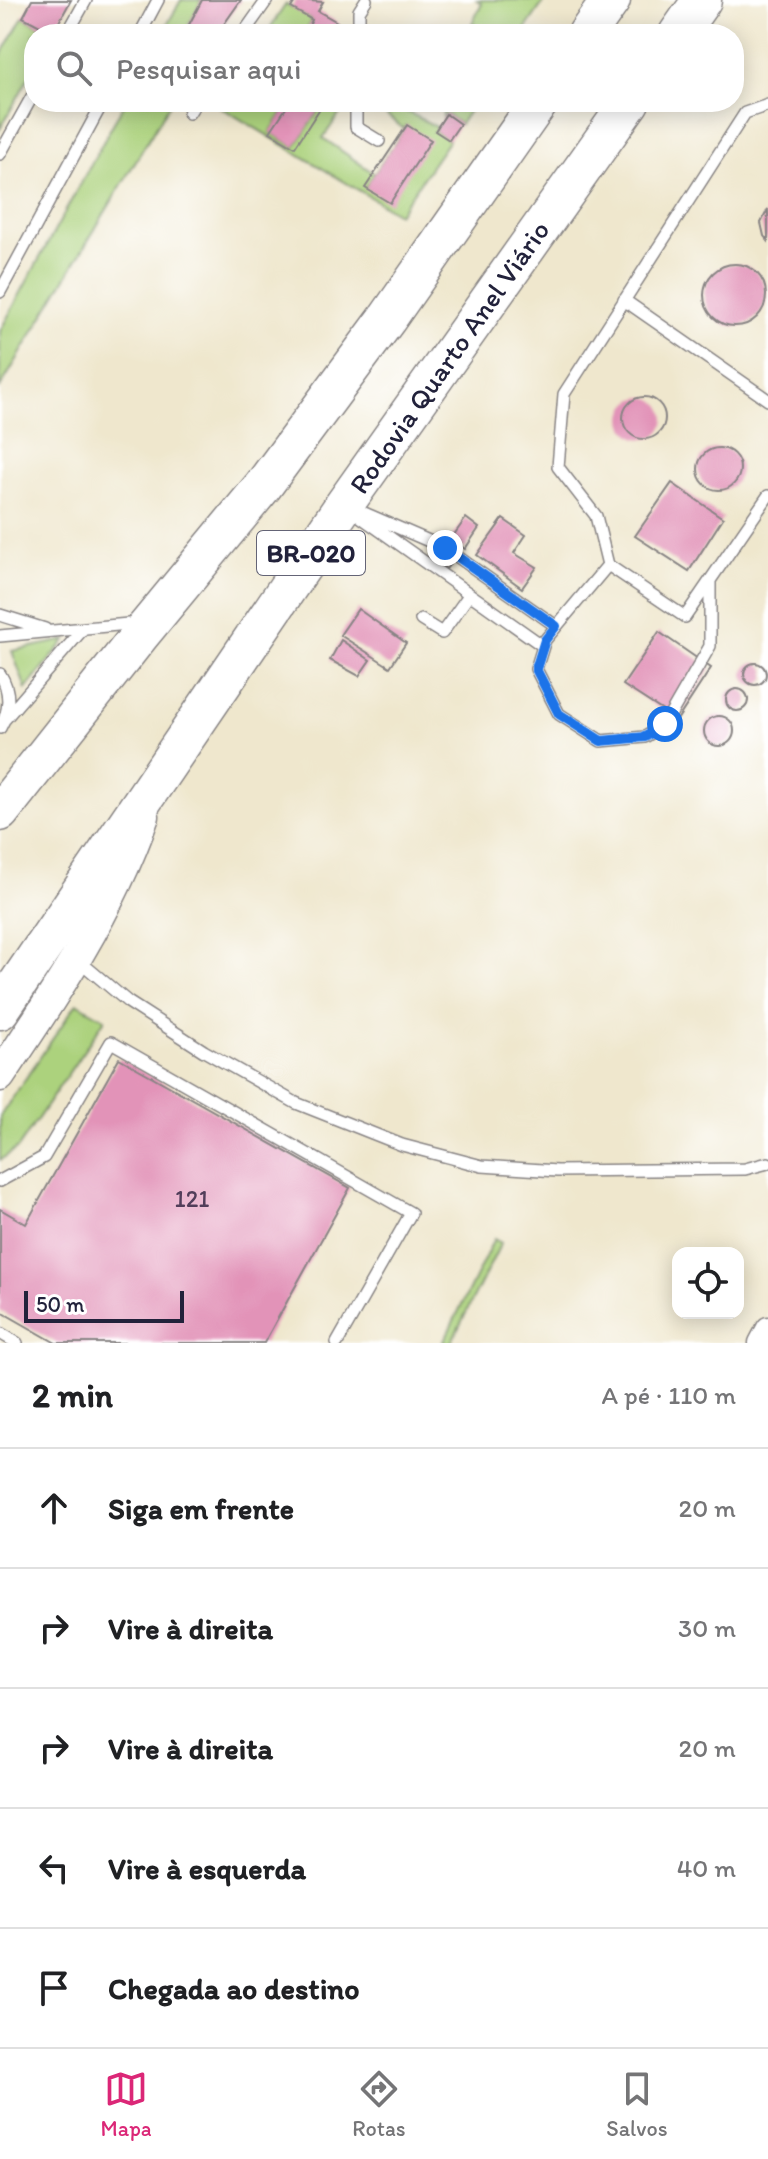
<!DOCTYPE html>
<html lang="pt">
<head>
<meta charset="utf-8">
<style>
  body { margin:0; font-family:Itim,sans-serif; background:#f2f2f2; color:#202124 }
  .controls { position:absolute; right:24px; bottom:24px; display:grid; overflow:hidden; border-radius:16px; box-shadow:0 4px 20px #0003 }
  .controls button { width:72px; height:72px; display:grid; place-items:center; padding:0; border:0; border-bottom:2px solid #e0e0e0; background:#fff; color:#202124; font:40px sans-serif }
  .scale { position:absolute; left:24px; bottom:20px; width:160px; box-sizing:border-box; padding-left:8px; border:4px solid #22223b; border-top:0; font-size:22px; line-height:28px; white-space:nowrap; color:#22223b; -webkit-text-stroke:6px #fff; paint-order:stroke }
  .stop { position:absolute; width:24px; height:24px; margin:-18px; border:6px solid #1a73e8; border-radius:50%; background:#fff }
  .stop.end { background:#1a73e8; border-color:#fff; box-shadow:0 2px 8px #0008 }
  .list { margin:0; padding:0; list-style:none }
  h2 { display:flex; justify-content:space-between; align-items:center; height:104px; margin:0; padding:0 32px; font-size:34px }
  h2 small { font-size:26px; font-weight:400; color:#757577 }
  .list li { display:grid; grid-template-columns:52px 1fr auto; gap:24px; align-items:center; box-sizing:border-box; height:120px; padding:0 32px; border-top:2px solid #e0e0e0 }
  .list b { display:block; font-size:30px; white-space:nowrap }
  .list em { font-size:26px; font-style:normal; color:#757577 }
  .icon { flex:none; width:44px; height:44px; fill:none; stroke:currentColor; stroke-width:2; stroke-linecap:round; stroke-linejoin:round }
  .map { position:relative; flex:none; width:768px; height:1343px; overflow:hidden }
  .search { position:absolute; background:#fff; box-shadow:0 4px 20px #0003; left:24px; right:24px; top:24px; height:88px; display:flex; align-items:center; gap:20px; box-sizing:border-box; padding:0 28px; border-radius:32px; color:#757577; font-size:30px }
  .sheet { height:704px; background:#fff }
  nav { display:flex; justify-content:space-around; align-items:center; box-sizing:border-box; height:112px; border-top:2px solid #e0e0e0; background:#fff; font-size:22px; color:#757577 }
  nav a { display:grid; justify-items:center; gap:4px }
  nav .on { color:#db2777 }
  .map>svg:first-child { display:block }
</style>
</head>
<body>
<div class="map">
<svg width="768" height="1343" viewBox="0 0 768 1343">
  <rect width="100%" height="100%" fill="#fff"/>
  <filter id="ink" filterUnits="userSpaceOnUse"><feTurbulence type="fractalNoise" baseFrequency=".0125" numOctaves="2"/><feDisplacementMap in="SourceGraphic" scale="16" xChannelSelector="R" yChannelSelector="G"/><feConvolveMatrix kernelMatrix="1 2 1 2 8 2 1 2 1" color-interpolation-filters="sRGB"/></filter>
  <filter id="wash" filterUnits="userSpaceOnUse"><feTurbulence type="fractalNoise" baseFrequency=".006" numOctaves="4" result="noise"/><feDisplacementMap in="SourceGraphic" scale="32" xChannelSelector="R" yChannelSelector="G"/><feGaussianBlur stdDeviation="1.8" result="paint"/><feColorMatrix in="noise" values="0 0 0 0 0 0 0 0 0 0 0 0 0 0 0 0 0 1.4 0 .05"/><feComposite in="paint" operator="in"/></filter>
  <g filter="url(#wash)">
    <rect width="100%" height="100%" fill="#efe7cd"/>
    <path fill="#acd27d" stroke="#677a5c" stroke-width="2" d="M181 0H202L184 34H162Z
      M477 0H545L522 34H491L472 23 482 4Z
      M286 4 312 20 305 34H266Z
      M23 17 53 33 34 34V68L0 129V58Z
      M125 102H171L0 388V331Z
      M219 102H290L270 132 295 147 324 102H348L323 138 375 174 365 188 407 125 404 129 370 102H388L437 127 435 131 449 140 398 214 217 105Z
      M442 102H475L460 124 446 114 443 118Z
      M66 640 26 689 12 651Z
      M77 1003 105 1019 18 1148 0 1160V1116Z
      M494 1239 501 1243 451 1343H443Z"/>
    <g id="blocks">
      <path fill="#e293b8" d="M32 0H71L53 33 23 17Z
        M202 0H241L217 34H184Z
        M296 0 323 2 318 11 339 23 332 34H305L312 20 291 8Z
        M290 102H324L295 147 270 132Z
        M446 114 460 124 449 140 435 131Z
        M407 125 431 140 390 203 365 188Z
        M768 209V241L764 236 761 223Z
        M704 295a31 31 0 1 1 62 0a31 31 0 1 1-62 0Z
        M623 418a21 21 0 1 1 42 0a21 21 0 1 1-42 0Z
        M698 469a21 21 0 1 1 42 0a21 21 0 1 1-42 0Z
        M672 483 723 518 689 571 635 536Z
        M466 518 479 528 465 549 451 539Z
        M503 519 526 535 514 553 537 567 522 588 477 555Z
        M444 554 453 560 446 569 438 562Z
        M358 609 406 643 390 667 340 635Z
        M659 632 711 668 677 720 623 685Z
        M341 640 370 660 359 676 330 660Z
        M744 674a11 11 0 1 1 22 0a11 11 0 1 1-22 0Z
        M726 700a11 11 0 1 1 22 0a11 11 0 1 1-22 0Z
        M704 731a15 15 0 1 1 30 0a15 15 0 1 1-30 0Z
        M119 1058 350 1188 264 1343H56L0 1311V1209L26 1224Z"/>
    </g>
  </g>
  <g filter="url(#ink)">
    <use href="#blocks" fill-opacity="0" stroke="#888484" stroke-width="2"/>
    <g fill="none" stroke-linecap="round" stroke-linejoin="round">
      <g stroke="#888484" stroke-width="14">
        <path id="lane" d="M67 34 86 0
          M140 34 158 0
          M243 34 267 0
          M359 34V11L366 0
          M481 34V33
          M356 102V127L379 141
          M768 105 745 113 564 394 558 467 596 516 608 565 685 617 768 496
          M189 113 196 102
          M0 154 34 93
          M0 292 103 102
          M624 300 768 400
          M348 506 445 548 556 626
          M361 517 543 646
          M608 565 545 640 536 669 559 714 601 741 645 737 665 724 710 646V581
          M0 615 45 629
          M421 620 442 633 469 595
          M0 636 139 623
          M0 674C11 691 10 711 0 728
          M5 719 84 628
          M77 959 128 1002 204 1051 296 1103 402 1145 482 1166 557 1171 745 1169 768 1163
          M0 1181 44 1157 111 1042 411 1213 337 1343
          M0 1333 17 1343"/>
      </g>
      <g stroke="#888484" stroke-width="25">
        <path id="street" d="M760 1343 768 1328"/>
      </g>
      <g stroke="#888484" stroke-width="33">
        <path id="secondary" d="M0 1076C56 993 111 911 144 816"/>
      </g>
      <g stroke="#888484" stroke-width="41">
        <path id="highway" d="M587 34 611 0
          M678 34 702 0
          M0 812 140 635 263 486 387 319 539 102
          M0 1010 344 505 630 102"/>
      </g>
      <use href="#lane" stroke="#fff" stroke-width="11"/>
      <use href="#street" stroke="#fff" stroke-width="22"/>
      <use href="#secondary" stroke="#fff" stroke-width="30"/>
      <use href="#highway" stroke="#fff" stroke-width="38"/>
    </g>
  </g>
  <g fill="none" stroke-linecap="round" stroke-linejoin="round" filter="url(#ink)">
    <path stroke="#1a73e8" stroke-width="10" d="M445 548 556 626 545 640 536 669 559 714 601 741 645 737 665 724"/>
  </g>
  <g text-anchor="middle" stroke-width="8" stroke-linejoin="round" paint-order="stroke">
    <g font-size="24" fill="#523e5a">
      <text x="192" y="1207">121</text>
    </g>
    <rect fill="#fff" stroke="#646476" stroke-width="2" x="257" y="531" width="108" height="44" rx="6"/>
    <g font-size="26" font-weight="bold" fill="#22223b">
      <text x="311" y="562">BR-020</text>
    </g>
    <g font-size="28" fill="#22223b" stroke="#fff">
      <text transform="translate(449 357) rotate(-55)" y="10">Rodovia Quarto Anel Viário</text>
    </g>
  </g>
</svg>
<div class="controls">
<button><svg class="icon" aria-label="locate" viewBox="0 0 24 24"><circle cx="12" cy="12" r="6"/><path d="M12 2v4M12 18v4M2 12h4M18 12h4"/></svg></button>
</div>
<div class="scale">50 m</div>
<div class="stop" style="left:665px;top:724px"></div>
<div class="stop end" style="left:445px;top:548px"></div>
<div class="search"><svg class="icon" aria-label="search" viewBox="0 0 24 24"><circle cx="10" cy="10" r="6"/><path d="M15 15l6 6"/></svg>Pesquisar aqui</div>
</div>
<section class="sheet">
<h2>2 min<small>A pé · 110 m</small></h2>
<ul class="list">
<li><svg class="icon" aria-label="ahead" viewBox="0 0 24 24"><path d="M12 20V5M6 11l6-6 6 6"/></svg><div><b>Siga em frente</b></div><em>20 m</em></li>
<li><svg class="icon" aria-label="right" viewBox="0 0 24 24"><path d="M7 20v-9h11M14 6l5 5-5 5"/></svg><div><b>Vire à direita</b></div><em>30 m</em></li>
<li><svg class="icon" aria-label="right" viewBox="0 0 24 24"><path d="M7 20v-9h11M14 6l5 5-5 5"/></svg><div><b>Vire à direita</b></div><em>20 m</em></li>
<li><svg class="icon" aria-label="left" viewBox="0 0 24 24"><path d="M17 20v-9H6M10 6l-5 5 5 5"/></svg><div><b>Vire à esquerda</b></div><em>40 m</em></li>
<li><svg class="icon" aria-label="arrive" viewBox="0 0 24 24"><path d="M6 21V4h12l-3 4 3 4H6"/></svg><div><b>Chegada ao destino</b></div></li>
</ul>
</section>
<nav>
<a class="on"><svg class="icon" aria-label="map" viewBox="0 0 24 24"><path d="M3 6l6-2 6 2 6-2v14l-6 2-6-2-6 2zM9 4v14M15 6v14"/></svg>Mapa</a>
<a><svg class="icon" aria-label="directions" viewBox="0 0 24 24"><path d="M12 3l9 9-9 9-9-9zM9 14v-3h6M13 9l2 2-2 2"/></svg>Rotas</a>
<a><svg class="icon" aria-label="saved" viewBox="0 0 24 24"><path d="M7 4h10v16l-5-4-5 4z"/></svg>Salvos</a>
</nav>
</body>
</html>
